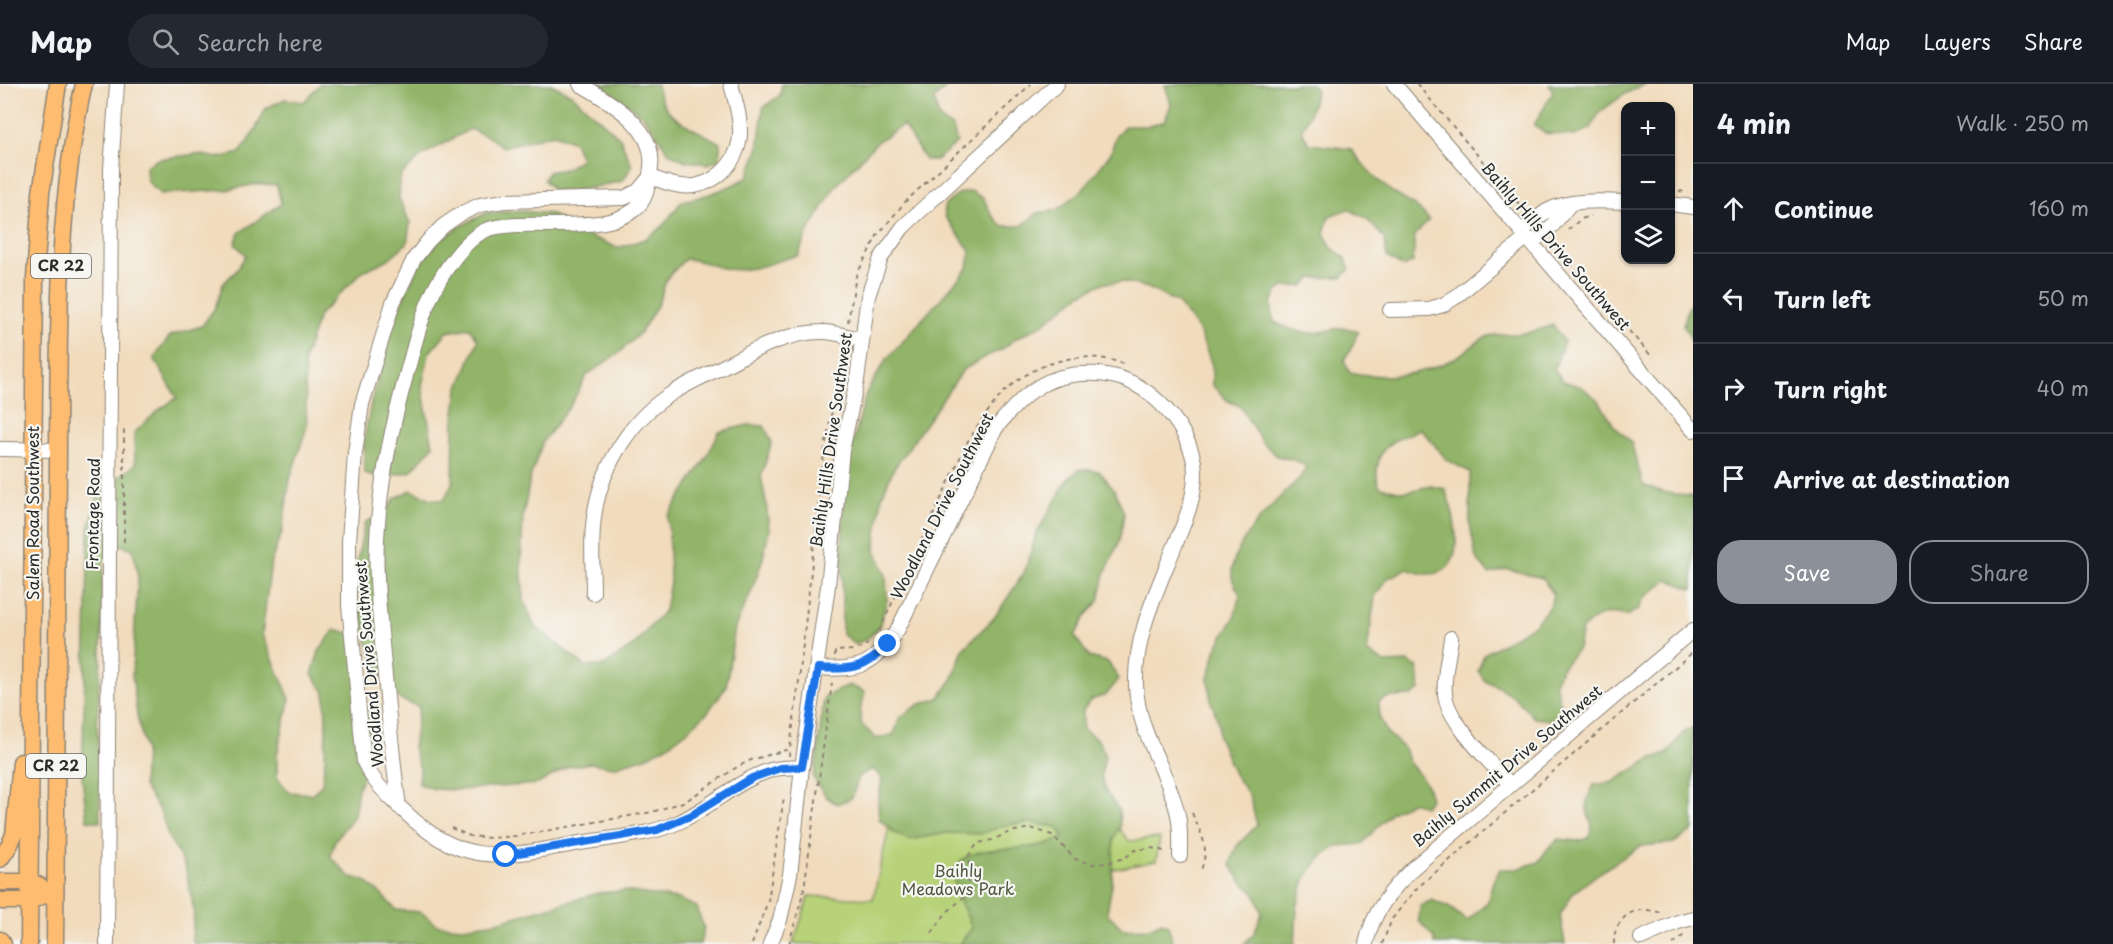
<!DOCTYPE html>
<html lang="en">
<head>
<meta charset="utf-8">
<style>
  body { margin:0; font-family:"Playpen Sans",sans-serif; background:#242831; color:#f1f3f6 }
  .controls { position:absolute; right:18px; top:18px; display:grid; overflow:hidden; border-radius:12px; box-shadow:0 2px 4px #0004 }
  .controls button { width:54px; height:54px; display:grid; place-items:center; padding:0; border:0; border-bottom:2px solid #363941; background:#171b24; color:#f1f3f6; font:30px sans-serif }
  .stop { position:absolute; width:18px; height:18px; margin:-14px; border:4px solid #1a73e8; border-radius:50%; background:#fff }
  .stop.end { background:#1a73e8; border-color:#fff; box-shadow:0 2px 6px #0008 }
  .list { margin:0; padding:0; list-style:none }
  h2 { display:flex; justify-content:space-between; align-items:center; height:78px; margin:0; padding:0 24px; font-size:26px }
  h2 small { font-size:20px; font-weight:400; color:#9ea1a6 }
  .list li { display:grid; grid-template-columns:39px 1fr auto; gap:18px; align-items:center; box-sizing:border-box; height:90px; padding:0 24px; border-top:2px solid #363941 }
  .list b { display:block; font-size:22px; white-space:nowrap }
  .list em { font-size:20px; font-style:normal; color:#9ea1a6 }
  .actions { display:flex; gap:12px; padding:18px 24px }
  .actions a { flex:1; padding:14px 0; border:2px solid #8c9099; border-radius:24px; text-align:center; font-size:21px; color:#8c9099 }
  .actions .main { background:#8c9099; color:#fff }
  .icon { flex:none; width:33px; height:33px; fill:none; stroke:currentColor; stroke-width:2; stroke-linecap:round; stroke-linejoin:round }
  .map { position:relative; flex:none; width:1693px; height:860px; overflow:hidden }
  header { display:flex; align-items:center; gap:36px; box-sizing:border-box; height:84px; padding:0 30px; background:#171b24; border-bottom:2px solid #363941 }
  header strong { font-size:28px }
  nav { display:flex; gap:33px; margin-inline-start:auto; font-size:21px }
  .search { width:420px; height:54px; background:#242831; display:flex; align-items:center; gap:15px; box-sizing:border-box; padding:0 21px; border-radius:33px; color:#9ea1a6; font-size:22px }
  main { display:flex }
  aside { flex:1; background:#171b24 }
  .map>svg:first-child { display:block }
</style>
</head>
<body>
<header>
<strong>Map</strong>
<div class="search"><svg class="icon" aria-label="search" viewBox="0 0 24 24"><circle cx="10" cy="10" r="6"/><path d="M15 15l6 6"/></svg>Search here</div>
<nav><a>Map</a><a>Layers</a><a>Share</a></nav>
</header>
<main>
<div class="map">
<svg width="1693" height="860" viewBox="0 0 1693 860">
  <rect width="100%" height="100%" fill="#f6f6f2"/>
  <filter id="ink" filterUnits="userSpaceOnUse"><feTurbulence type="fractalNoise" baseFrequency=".0167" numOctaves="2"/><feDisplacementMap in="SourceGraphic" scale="12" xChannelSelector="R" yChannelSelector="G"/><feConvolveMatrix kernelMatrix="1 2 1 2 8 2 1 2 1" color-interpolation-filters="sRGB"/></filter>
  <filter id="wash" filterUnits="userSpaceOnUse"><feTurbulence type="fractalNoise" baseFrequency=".008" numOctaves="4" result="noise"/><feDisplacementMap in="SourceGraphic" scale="24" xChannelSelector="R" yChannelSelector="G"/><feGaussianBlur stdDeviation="1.35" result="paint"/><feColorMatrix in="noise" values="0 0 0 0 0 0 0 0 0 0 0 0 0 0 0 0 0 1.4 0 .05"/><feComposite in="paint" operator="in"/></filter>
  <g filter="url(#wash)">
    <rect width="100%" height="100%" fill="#f1dbbc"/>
    <path fill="#b7d278" stroke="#717e52" stroke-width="1.5" d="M1064 678 1129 757 1160 754 1156 777 1089 790 1008 860H793L809 812 873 815 891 734Z"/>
    <path fill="#91b468" stroke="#5e704a" stroke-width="1.5" d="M320 0H551L571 10 620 54 632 82 623 97 575 107 553 106 544 96 548 88 565 85 581 75 574 58 554 50 503 63 487 52 470 45 423 71 400 92 399 114 410 139 407 159 387 176 363 187 319 231 304 275 307 342 290 395 282 448 271 478 262 550 290 615 277 670V693L289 708 312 710 322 700 325 674 326 642 325 608 312 590 319 567 335 545 356 551 364 579 363 618 370 637 371 666 358 705 354 732 335 756 330 772 349 792 365 797 381 810 396 826 421 828 437 841 463 843 497 838 599 809 625 807 678 815 697 823 704 845 700 860H194L192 854 194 826 185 782 169 754 161 729 143 702 145 666 137 631 132 591 138 493 133 465 114 459 103 479 101 574 97 638 100 697V738L87 736 82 693 89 444 98 412 117 394 135 381 134 349 160 325 177 314 154 274 170 252 202 242 215 224 223 200 236 187 246 171 235 160 239 149 281 120 277 101 257 100 226 106 160 110 147 97 146 82 158 75 197 70 218 74 240 69 254 48 266 24 285 15 304 18Z
      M601 0H657C660 35 695 44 720 59V75L708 80 686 77 670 70 644 33Z
      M782 0H950L934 15 939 35 953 44 957 59 936 76H925L903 41 878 57 835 103 808 148 798 171C775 177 752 189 727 185 712 182 703 176 685 175L667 194 658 220 641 248 620 268 587 291 570 322 543 357 530 394 523 433 521 478 524 516 534 542 585 582H604L635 560 665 526 670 498 668 432 705 376 719 348 748 341 764 342 772 358 761 393 766 417 769 446 763 474 752 506 735 543 726 603 707 629 687 647 667 662 646 673 613 683 591 679 567 683 538 700 458 706 435 705 419 700 420 685 413 664 419 623 399 615 379 590 368 561 361 533 357 477 365 439 388 425 395 414 411 406 431 415 444 416 453 397 454 336 458 306 478 256 470 244 447 248 429 269 422 302 433 362 410 388 378 393 364 389V356L371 319 389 251 404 213 418 182 439 157 461 142 486 129 522 127 551 130 582 149 618 164 645 155 661 144 682 117C706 113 726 105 747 94L758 66 763 24 780 11Z
      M1176 0H1312L1316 7 1309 31 1302 46 1309 60 1351 65C1364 83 1377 98 1395 110 1408 118 1419 123 1429 136L1415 151 1413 178 1403 183 1387 173 1384 154 1366 134 1348 125 1329 132 1324 149 1332 164 1344 173 1350 185 1342 193 1312 194 1303 202 1284 203 1277 208 1271 220 1274 238C1287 244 1301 250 1316 249 1336 247 1337 239 1358 248L1351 265 1344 276 1349 288C1387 296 1425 292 1460 271 1469 266 1476 257 1486 253 1497 249 1506 251 1517 250 1530 249 1542 245 1553 241L1564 257 1554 285 1563 297 1582 303 1599 317 1614 342 1631 358 1643 401 1663 408 1693 413V505L1667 496 1643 515 1639 525 1626 532C1605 526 1598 531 1582 545L1578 565 1562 583 1555 599 1562 625 1552 636 1534 634C1519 617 1507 605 1485 597L1478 587 1484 570 1534 541 1550 522 1553 511 1543 494 1507 485 1489 490 1476 474 1470 440V388L1447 376 1421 345C1403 353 1381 357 1378 380 1376 389 1376 394 1380 403L1403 408 1431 402 1445 405C1455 431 1471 493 1425 490 1419 490 1412 486 1406 485L1388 494 1375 512 1367 568 1385 579 1407 578 1418 583 1420 606 1411 612 1389 613 1379 617V632L1387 649 1404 664 1408 677 1426 699 1431 714 1424 722 1412 718 1391 728 1362 760 1337 762 1320 775 1305 795 1297 824 1295 860H1244L1254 849 1262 829 1255 810 1241 797 1230 780 1237 762 1257 741 1250 713 1234 690 1218 652 1219 641 1211 617 1208 594 1218 561 1234 534 1240 510C1237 505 1233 499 1232 493 1229 464 1266 427 1286 407 1295 398 1302 395 1306 382L1295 376 1277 372 1262 358 1240 322 1228 317 1212 301V281L1199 247 1178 219 1148 204 1125 198 1103 199 1081 210 1041 241 1015 255 1001 266 984 273 963 286 893 386 882 412 875 466 886 492 887 517 879 543 867 555 855 560 842 550V466L844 410 851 367 866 309 886 276 968 184 970 166 945 133 944 122 958 110 971 107 984 115 991 130 1002 142H1021L1038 129 1057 126 1082 107 1111 69 1116 51 1125 42H1147L1165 37 1171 20 1165 1Z
      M1549 0H1646L1626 9 1600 28 1591 44 1575 52 1544 49 1534 41 1553 8Z
      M1693 219V258L1683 241 1688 224Z
      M1080 385 1099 387 1114 405 1124 429 1120 456 1105 490 1099 517 1086 531 1075 552 1089 573 1108 578 1119 595 1106 611 1091 616 1083 626V645L1099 657 1105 672 1101 691 1106 708 1119 726 1120 742 1114 754 1112 800 1107 829 1123 845 1149 844 1162 838 1168 841 1173 860H959L972 844C968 832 959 818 956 806 944 759 1001 767 1029 763 1041 762 1054 758 1064 753L1057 743 1030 739 1005 741 980 750 947 749 909 756 895 749 879 735 878 717 882 695 873 685 859 692 852 714 837 720 826 713 813 693 816 679 824 613 849 601 865 608 860 628 862 641 877 655 894 650 900 633 918 621 939 614 953 594 963 565 994 534 1024 489 1037 449 1067 396Z
      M1693 643V746L1674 759 1641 762 1602 787 1573 809 1560 831 1565 860H1434V854L1419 837 1420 822 1432 816 1450 824 1467 837 1487 819 1493 797 1500 785H1517L1538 778 1549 763 1559 755 1578 757 1589 754 1592 740C1584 723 1585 717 1594 701L1613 698 1652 674 1667 670 1683 649Z"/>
  </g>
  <g filter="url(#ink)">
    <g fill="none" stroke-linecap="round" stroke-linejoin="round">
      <g stroke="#8e8374" stroke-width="16">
        <path id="minor" d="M1394 0 1693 346
          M650 93 638 107 624 114 504 117 480 121 462 129 443 142 428 157 414 175 393 219 362 320 355 369 349 457V521L364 678C374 700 387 710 404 727 466 788 509 771 586 758 617 753 650 751 679 738 711 723 736 697 771 686 781 683 792 684 802 683
          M650 93C660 96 670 101 681 102 711 106 739 80 740 50 741 34 735 16 731 0
          M1670 120 1693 123
          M1521 147C1530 141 1538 133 1547 127 1568 115 1602 117 1626 118
          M1532 159 1553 141 1570 120
          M1390 226 1429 225 1443 221 1457 212 1526 154
          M0 365 58 366
          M593 509C593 482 590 453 595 427 603 380 632 333 674 308 689 299 706 291 722 283 754 266 788 247 825 248 837 249 850 253 861 255
          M1451 554C1449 572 1443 591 1445 610 1448 639 1491 678 1510 701
          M818 584C861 587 874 581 898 545L996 344C1019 315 1041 292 1081 290 1112 288 1136 296 1159 318 1177 335 1195 363 1195 389 1195 414 1185 437 1176 459 1158 505 1134 551 1136 602 1138 650 1168 686 1178 731 1181 744 1180 758 1180 772
          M399 723C392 672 388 622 383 571 380 533 375 494 377 456 379 399 392 342 407 288 416 256 424 220 442 192 452 176 468 154 486 146 526 131 621 158 644 114 648 105 650 93 651 83 656 43 609 17 580 0
          M1641 854 1678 838 1693 834
          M107 860 111 85 117 0
          M770 860 780 836 790 791 802 683 828 502 842 367 857 296 868 212 881 174 903 143 1057 0
          M1366 860C1372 829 1391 806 1413 784L1693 546"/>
      </g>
      <g stroke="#8e8374" stroke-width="19">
        <path id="major" d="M0 775 9 762 14 751 21 678
          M0 798H30L40 802
          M0 817H29L55 807
          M0 856 3 860
          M29 860 35 194 41 109 58 0
          M55 860C57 697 57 533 58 370 59 247 56 121 84 0"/>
      </g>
      <path stroke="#8e8374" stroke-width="2" stroke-dasharray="4.5 4.5" stroke-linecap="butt" d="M1417 0 1525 127
        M1670 106 1688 108
        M1568 146 1581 135 1591 132
        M1552 159 1653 274
        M848 238 856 192 877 152 905 118 1031 0
        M124 458V341
        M879 547 968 357C979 340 990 323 1004 308 1034 278 1083 264 1123 280
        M835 572V567L855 566 868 560
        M789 672 799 597 824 369 844 264
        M1192 729C1202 753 1210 761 1201 786
        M451 744 470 752 490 754 516 752 652 728 686 717 737 683 751 676 789 665
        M932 849 946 829 962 815 968 805 969 771 978 759 992 756 1010 748 1031 744 1052 751 1075 775 1091 780 1107 779 1125 774 1135 766 1152 764 1168 768
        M752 860 768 817 784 713
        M789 860 804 805 832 599
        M1382 860 1392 835 1417 804 1693 568
        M1614 860C1613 842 1626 825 1645 826 1651 826 1657 828 1664 829
        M1673 860 1684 851"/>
      <use href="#minor" stroke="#fff" stroke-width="14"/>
      <use href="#major" stroke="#fdbc70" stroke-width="16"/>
    </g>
  </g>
  <g fill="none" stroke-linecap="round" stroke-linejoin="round" filter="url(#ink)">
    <path stroke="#1a73e8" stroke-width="8" d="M506 771 657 746 692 731 752 694 780 684 802 683 818 584C849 586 867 585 888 560"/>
  </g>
  <g text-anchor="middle" stroke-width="4.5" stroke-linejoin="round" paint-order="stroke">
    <g fill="#f6f6f2" stroke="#686867" stroke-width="1.5">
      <rect x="31" y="170" width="60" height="24" rx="4.5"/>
      <rect x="26" y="670" width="60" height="24" rx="4.5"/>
    </g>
    <g font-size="15" font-weight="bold" fill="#2b2b2b">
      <text x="61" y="187">CR 22</text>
      <text x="56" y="687">CR 22</text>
    </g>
    <g font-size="16" fill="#2b2b2b" stroke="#f6f6f2">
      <text transform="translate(1556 162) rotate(49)" y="6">Baihly Hills Drive Southwest</text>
      <text transform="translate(831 356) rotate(-82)" y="6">Baihly Hills Drive Southwest</text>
      <text transform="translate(942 422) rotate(-63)" y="6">Woodland Drive Southwest</text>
      <text transform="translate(33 429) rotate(-90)" y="6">Salem Road Southwest</text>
      <text transform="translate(93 430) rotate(-89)" y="6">Frontage Road</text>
      <text transform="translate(369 580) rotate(-95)" y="6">Woodland Drive Southwest</text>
      <text transform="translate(1507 682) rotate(-40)" y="6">Baihly Summit Drive Southwest</text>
    </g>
    <g font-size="16" fill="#4e553e" stroke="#f6f6f2">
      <text x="958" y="793">Baihly<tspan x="958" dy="18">Meadows Park</tspan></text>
    </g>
  </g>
</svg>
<div class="controls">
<button>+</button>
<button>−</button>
<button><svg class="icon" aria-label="layers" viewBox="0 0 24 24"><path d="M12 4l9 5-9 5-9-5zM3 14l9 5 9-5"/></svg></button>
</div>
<div class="stop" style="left:506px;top:771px"></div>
<div class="stop end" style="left:888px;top:560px"></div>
</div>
<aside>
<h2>4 min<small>Walk · 250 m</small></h2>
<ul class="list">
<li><svg class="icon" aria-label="ahead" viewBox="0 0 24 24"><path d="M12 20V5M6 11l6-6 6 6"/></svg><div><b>Continue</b></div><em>160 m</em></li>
<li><svg class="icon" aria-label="left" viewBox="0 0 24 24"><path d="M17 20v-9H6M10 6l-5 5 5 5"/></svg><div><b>Turn left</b></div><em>50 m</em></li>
<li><svg class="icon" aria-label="right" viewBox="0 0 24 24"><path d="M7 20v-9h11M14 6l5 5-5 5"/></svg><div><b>Turn right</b></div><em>40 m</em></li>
<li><svg class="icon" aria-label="arrive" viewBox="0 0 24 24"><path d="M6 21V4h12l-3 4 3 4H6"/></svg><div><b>Arrive at destination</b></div></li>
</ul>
<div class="actions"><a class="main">Save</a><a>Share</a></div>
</aside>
</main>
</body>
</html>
